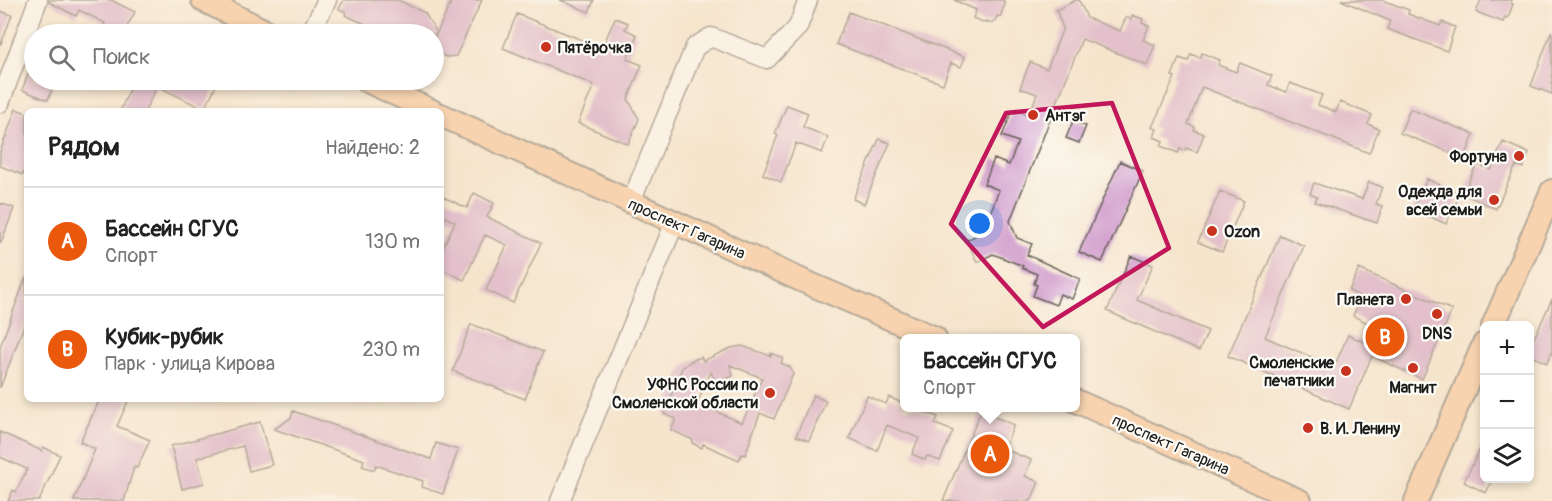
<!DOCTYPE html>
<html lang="ru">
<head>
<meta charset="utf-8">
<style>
  body { margin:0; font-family:Pangolin,sans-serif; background:#f2f2f2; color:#222 }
  .controls { position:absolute; right:18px; bottom:18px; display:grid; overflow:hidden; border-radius:9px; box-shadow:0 3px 9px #0003 }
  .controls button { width:54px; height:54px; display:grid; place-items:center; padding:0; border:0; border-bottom:2px solid #e0e0e0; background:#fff; color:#222; font:30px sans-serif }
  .you { position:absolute; left:980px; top:224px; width:21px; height:21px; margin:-15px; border:4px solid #fff; border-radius:50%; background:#1a73e8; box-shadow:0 0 0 9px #1a73e833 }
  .badge { display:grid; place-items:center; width:39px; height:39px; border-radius:50%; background:#ea580c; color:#fff; font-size:20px; font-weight:700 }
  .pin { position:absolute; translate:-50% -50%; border:3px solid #fff; box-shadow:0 2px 6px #0006 }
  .popup { position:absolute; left:900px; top:334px; width:180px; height:78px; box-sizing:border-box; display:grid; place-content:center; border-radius:9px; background:#fff; filter:drop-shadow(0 2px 4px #0005); font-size:20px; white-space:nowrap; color:#767676 }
  .popup b { font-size:22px; color:#222 }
  .popup::after { content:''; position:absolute; left:50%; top:100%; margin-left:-12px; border:12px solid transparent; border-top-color:#fff }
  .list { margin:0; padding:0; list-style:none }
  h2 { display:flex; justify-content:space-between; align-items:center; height:78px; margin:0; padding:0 24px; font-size:26px }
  h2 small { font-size:20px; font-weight:400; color:#767676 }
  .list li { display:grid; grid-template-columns:39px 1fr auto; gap:18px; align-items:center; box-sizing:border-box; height:108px; padding:0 24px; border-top:2px solid #e0e0e0 }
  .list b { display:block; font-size:22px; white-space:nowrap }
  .list p { margin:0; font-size:20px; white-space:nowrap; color:#767676 }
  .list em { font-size:20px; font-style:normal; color:#767676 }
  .icon { flex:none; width:33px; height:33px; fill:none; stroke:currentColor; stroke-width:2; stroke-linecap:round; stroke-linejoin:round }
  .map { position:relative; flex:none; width:1552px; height:501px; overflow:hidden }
  .search { position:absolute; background:#fff; box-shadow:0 3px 9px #0003; left:24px; top:24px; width:420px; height:66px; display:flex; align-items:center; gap:15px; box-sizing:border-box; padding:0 21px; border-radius:33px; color:#767676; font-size:22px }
  .panel { position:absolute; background:#fff; box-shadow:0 3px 9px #0003; left:24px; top:108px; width:420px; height:294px; border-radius:9px }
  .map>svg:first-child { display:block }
</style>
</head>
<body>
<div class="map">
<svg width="1552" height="501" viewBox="0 0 1552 501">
  <rect width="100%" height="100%" fill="#fdfcf7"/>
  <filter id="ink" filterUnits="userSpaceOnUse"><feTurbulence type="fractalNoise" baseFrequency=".0167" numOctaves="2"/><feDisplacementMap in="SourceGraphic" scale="12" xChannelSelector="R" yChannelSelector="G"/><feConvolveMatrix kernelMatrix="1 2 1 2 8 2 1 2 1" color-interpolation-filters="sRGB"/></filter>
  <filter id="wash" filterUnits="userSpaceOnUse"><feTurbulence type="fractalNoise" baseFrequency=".008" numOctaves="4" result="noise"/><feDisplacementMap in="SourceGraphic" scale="24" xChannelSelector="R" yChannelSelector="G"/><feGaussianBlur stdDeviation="1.35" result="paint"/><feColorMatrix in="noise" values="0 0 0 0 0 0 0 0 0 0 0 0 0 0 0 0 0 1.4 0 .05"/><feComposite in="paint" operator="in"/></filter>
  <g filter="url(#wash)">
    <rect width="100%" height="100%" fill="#f6e5cd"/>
    <g id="blocks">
      <path fill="#cc93c8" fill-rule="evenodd" d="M49 0H111L135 12 123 34H114L102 29 105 23 79 10 76 16 49 2Z
        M344 0H398L425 13 437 33 452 0H482L456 56 446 57 434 51V40L436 34H388L345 15 346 12 339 9Z
        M560 0H594L589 12Z
        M954 0H1004L1003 3 1005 4 1000 17 997 16 995 22 993 21 992 23 986 21 985 23 973 18 976 10Z
        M1076 0H1079L1087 18 1120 31 1126 17 1131 19 1132 15 1143 19 1142 23 1149 26 1143 40 1155 45 1147 65 1082 39 1010 221 1017 238 1032 244 1027 255 1080 279 1072 299 1060 294 1056 305 1033 296 1037 285 1034 284 1037 274 1022 268 1023 266 993 254 977 262 967 240 983 232 999 190 984 184 994 159 1009 165 1018 142 1002 136 1013 109 1029 115 1037 94 1020 88 1030 62 1047 69 1063 28 1056 10Z
        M1341 0H1382L1409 10 1408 14 1440 26 1442 22 1455 27 1447 51 1387 29 1390 21Z
        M1481 0H1512L1510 3 1513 4 1508 18 1505 17 1503 22 1476 12Z
        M0 11 12 15 1 44H0Z
        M849 12 965 57 961 67 951 63 943 84 836 44Z
        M517 14 602 48 615 18 628 23 625 29 637 35 627 59 642 65 628 99 639 119 628 144 578 123 594 85 503 48Z
        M1551 32 1552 33V94L1531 86Z
        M1202 53 1220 60 1218 65 1236 72 1240 63 1272 76 1268 85 1286 92 1290 83 1322 95 1318 105 1336 112 1340 102 1372 115 1368 124 1379 129 1369 153 1202 87 1188 124 1195 127 1194 130 1204 134 1197 152 1186 148 1185 151 1180 149 1178 153 1161 146 1163 141 1154 137 1157 129 1152 127 1175 77 1172 76 1179 58 1188 61 1191 54 1200 58Z
        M34 58V80H55L48 100 22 90Z
        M134 80H203L216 86 204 109 157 86 145 111H120Z
        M787 105 808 113 803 127 828 137 822 153 796 143 781 182 763 174 778 135 775 134Z
        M16 109 27 113V163L23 175 0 166V152Z
        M1410 109 1474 134 1465 158 1400 133Z
        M1073 121 1086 126 1079 143 1066 138Z
        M879 139 890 143 864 204 853 199Z
        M1503 142 1529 153 1523 168 1516 165 1496 209 1463 194 1477 164 1491 170Z
        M1120 161 1143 171 1102 262 1079 252Z
        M1427 179 1460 194 1446 224 1413 209Z
        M1369 182 1382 187 1376 204 1382 206 1377 223 1315 202 1317 197 1310 194 1314 183 1362 199Z
        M1220 191 1244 201 1222 252 1198 242Z
        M474 193 494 203 487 217 541 243 513 303 486 290 507 245 485 235 464 280 441 269V252L455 222 441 215V196L467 208Z
        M0 203 14 208 1 243H0Z
        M1280 235 1304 246 1265 337 1334 367 1348 335 1376 347 1383 330 1353 316 1361 297 1349 291 1359 269 1452 310 1422 379 1372 356 1349 409 1228 356Z
        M1131 256 1153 265 1137 300 1208 331 1199 351 1107 311Z
        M26 277 27 318 0 388V347Z
        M1552 299V352L1547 363 1530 355V347Z
        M471 324 543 352 525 399 453 371Z
        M742 346 771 356V353L783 358 781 363 790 367 793 374 774 419 760 413 745 455 742 454 739 460 703 444 702 448 692 443 693 440 671 430 676 419 664 414 682 368 691 361 701 357 703 361 731 348ZM730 365 762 378 742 423 697 403 711 372 716 383 733 376Z
        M813 395 826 401 809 441 796 436Z
        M867 396 886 404 889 397 904 404V408H913L938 417 935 424 953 431 940 461 927 456 925 460 912 454 919 438 887 425 877 451 849 438Z
        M100 399H129L117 426 150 440 137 468 134 467 124 501H74L95 449 80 442Z
        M293 411 431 459 436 443 458 450 443 494 422 487 423 481 376 465 374 470 362 466 364 460 274 429 291 418Z
        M981 411 1014 425 1004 449 1031 460 1025 476 1039 482 1031 501H943Z
        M260 422 272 465 249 471 243 446 197 458 204 483 182 489 171 446Z
        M0 432 42 451 43 447 60 455 39 501H8L13 490 16 492 27 469 0 457Z
        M1485 439V478H1493L1486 493 1464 482Z"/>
    </g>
  </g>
  <g filter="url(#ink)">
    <use href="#blocks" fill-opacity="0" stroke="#68625a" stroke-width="1.5"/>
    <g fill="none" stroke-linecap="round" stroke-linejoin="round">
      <g stroke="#68625a" stroke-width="21">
        <path id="minor" d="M310 34 327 0
          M0 103 38 0
          M631 202 695 47 711 37 767 59 798 27 808 0
          M560 501 675 222"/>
      </g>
      <g stroke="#68625a" stroke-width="26">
        <path id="major" d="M203 0 271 34
          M365 80 432 111
          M441 115 801 280 935 338
          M1493 326 1552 191
          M1076 401 1300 501
          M1416 501 1484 344"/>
      </g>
      <use href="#minor" stroke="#fff" stroke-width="18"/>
      <use href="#major" stroke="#f9bc8a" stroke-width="22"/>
    </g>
  </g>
  <path d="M0 0H1552V501H0ZM1112 103 1169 248 1043 327 951 224 1006 113Z" fill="#f6e5cd" fill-opacity=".55" fill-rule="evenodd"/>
  <path fill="none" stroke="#c2185b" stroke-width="4.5" stroke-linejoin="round" d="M1112 103 1169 248 1043 327 951 224 1006 113Z"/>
  <g fill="#c8321e" stroke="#fdfcf7" stroke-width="2">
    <circle cx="546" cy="47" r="6"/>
    <circle cx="1033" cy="115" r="6"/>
    <circle cx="1519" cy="156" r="6"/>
    <circle cx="1494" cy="200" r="6"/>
    <circle cx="1212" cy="231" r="6"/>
    <circle cx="1406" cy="299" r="6"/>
    <circle cx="1437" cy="314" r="6"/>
    <circle cx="1413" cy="368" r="6"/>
    <circle cx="1346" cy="371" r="6"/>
    <circle cx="770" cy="393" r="6"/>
    <circle cx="1308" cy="428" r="6"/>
  </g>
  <g text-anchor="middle" stroke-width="4.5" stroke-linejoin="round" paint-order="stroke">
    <g font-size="16" font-weight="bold" fill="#1c1c1c" stroke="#fdfcf7" text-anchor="end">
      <text x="558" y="53" text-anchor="start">Пятёрочка</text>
      <text x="1045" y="121" text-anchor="start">Антэг</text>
      <text x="1507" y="162">Фортуна</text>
      <text x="1482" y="197">Одежда для<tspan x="1482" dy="18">всей семьи</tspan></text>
      <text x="1224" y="237" text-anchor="start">Ozon</text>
      <text x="1394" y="305">Планета</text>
      <text x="1437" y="339" text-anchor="middle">DNS</text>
      <text x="1334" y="368">Смоленские<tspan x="1334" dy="18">печатники</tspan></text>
      <text x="758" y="390">УФНС России по<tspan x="758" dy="18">Смоленской области</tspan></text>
      <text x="1413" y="393" text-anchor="middle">Магнит</text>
      <text x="1320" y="434" text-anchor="start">В. И. Ленину</text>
    </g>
    <g font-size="16" fill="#1c1c1c" stroke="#fdfcf7">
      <text transform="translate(687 228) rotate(24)" y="6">проспект Гагарина</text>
      <text transform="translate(1171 444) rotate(24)" y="6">проспект Гагарина</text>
    </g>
  </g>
</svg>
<div class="controls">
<button>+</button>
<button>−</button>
<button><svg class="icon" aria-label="layers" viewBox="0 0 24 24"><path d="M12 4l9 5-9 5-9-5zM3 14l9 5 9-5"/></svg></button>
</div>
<div class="you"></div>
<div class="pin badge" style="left:990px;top:454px">A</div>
<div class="popup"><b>Бассейн СГУС</b>Спорт</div>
<div class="pin badge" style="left:1385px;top:337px">B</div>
<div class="search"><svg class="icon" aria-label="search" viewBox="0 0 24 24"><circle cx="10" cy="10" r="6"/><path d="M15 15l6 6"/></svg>Поиск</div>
<section class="panel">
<h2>Рядом<small>Найдено: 2</small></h2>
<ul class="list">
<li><span class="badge">A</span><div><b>Бассейн СГУС</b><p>Спорт</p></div><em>130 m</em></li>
<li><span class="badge">B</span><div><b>Кубик-рубик</b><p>Парк · улица Кирова</p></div><em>230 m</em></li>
</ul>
</section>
</div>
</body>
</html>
